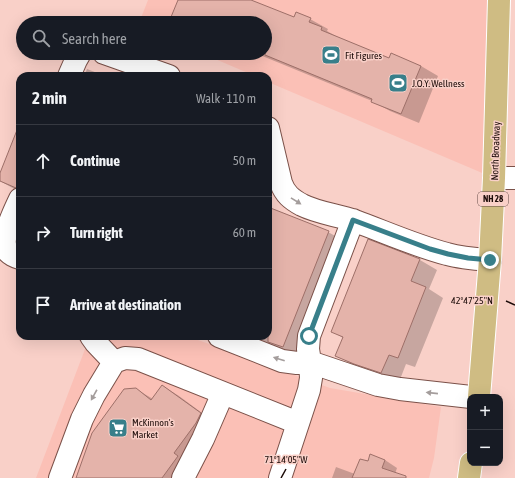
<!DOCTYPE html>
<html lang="en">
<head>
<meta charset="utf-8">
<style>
  body { margin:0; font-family:"Asap Condensed",sans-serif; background:#242831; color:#f1f3f6 }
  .controls { position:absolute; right:12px; bottom:12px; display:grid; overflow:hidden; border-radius:8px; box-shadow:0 4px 16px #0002 }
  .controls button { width:36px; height:36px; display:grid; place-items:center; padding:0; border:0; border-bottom:1px solid #363941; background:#171b24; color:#f1f3f6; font:20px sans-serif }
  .stop { position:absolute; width:12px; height:12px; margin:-9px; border:3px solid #387f8a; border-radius:50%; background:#fff }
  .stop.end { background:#387f8a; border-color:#fff; box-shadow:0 1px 4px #0008 }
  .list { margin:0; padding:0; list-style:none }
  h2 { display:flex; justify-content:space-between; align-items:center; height:52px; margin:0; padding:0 16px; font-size:17px }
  h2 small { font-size:13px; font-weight:400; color:#9ea1a6 }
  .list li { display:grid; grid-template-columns:26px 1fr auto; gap:12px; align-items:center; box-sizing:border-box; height:72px; padding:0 16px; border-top:1px solid #363941 }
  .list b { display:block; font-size:15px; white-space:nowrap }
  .list em { font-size:13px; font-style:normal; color:#9ea1a6 }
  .icon { flex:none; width:22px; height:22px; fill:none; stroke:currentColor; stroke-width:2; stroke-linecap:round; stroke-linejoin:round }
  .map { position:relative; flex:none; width:515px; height:478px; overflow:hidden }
  .search { position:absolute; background:#171b24; box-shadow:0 4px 16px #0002; left:16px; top:16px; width:256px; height:44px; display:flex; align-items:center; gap:10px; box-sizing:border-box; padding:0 14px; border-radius:22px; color:#9ea1a6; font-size:15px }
  .panel { position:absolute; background:#171b24; box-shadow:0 4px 16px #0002; left:16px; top:72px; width:256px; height:268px; border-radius:12px }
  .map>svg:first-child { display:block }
</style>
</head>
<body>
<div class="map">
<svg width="515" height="478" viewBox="0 0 515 478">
  <rect width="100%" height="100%" fill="#f9d0c8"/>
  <path fill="#fbc0b6" d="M148 0H499L494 178 268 82V76H255L201 53H265V23H139Z
    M90 336H187L330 388 441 407 434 458 429 478H36Z"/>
  <path fill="#0003" d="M179 0H248L295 19H310L328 29 327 31 339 38 390 59 421 66 438 76 419 123 390 111 372 101 255 53H265V23H184L173 17Z
    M87 69 105 76H84Z
    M20 127V192L0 181V176Z
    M268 208 328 232 346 242 301 357 248 336H268Z
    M420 260 437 270 429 289 443 298 415 367 406 364 399 382 354 366 336 355 343 338 332 331Z
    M163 386 179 396 217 424 186 478H77L136 389 153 399Z
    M385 460 397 468 395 474 403 478H332L336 467 355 474 368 463Z"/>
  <path fill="#e4b3aa" stroke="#9d6f68" d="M178 0H251L294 17 296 12 311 18 309 22 322 27 321 30 389 58 391 53 421 66 401 114 371 102 372 99 265 55V23H186L171 17Z
    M19 125 20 187 16 188 0 181V173Z
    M268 207 329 231 283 347 268 342Z
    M368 239 420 259 411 281 426 287 398 358 389 355 381 373 354 364 335 356 343 337 331 332Z
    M162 385 201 413 196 423 174 453 178 456 162 478H76L92 433 124 389 136 388 151 400Z
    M370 454 385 460 382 468 406 476V478H352L360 459 368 461Z"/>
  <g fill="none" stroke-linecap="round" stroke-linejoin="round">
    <g stroke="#7b5149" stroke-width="24">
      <path id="minor" d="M104 53 169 76
        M69 76 76 60 80 53
        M268 128 281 183C285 194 291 199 302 205 318 213 337 215 355 221 385 232 416 246 447 254 461 258 476 259 490 260
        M494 178H515
        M20 199C15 210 0 239 7 250 9 254 16 257 20 258
        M91 336 96 343 114 362
        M219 336 282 361 297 363 310 362 378 385 400 389 471 397
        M60 478 82 419 94 395 114 362 125 358 138 359 298 423
        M183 478 203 439 223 393
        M280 478 309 390 311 378 310 362 308 349 309 336 353 220"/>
    </g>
    <g stroke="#fff" stroke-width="24">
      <path id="major" d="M479 397 490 260 494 178 499 0
        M469 478 471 463"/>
    </g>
    <use href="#minor" stroke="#fff" stroke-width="22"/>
    <use href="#major" stroke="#cfbc83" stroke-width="22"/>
  </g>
  <defs><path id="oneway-solid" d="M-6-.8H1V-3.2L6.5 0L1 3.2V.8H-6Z"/></defs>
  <g fill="#a49d9c">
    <use href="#oneway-solid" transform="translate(296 201) rotate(32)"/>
    <use href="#oneway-solid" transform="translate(279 359) rotate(-162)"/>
    <use href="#oneway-solid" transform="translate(432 393) rotate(-174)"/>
    <use href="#oneway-solid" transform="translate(94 395) rotate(119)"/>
  </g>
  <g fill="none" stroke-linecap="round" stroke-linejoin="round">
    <path stroke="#387f8a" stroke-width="5" d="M309 336 353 220 430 249 448 254 468 258 490 260"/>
  </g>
  <path fill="none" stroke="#1c0b08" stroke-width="1.5" d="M506 301 515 305M281 478 286 469"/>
  <defs>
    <g id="stadium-square" transform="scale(1)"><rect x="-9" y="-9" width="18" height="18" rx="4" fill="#387f8a" stroke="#f9d0c8"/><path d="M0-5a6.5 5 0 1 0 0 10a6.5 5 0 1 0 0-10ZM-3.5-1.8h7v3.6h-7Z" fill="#fff"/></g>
    <g id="supermarket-square" transform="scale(1)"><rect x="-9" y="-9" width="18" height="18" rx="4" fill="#387f8a" stroke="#f9d0c8"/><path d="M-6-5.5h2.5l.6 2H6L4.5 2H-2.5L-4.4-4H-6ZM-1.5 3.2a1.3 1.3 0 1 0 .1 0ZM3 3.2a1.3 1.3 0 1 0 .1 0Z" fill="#fff"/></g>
  </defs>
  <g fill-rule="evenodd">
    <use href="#stadium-square" x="331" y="55"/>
    <use href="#stadium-square" x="398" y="83"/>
    <use href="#supermarket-square" x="118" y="428"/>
  </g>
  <g text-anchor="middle" stroke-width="3" stroke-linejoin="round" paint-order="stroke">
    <rect fill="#f9d0c8" stroke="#5e4642" stroke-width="1" x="478" y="192" width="30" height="14" rx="3"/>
    <g font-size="9" font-weight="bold" fill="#1c0b08">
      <text x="493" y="202">NH 28</text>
    </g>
    <g font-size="10" fill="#1c0b08" stroke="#f9d0c8" text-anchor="start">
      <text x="345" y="59">Fit Figures</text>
      <text x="412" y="87">J.O.Y. Wellness</text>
      <text x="132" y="426">McKinnon's<tspan x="132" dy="12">Market</tspan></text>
    </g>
    <g font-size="10" fill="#1c0b08" stroke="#f9d0c8">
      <text transform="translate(495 151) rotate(-88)" y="4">North Broadway</text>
    </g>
  </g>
  <g font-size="10" text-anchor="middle" fill="#1c0b08" stroke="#f9d0c8" stroke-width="3" stroke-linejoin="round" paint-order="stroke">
    <text x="472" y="304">42°47'25"N</text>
    <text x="286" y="463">71°14'05"W</text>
  </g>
</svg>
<div class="controls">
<button>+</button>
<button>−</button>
</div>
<div class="stop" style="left:309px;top:336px"></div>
<div class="stop end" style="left:490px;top:260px"></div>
<div class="search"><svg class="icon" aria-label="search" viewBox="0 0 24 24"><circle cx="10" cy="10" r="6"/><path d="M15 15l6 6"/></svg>Search here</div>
<section class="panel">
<h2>2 min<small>Walk · 110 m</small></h2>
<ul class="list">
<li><svg class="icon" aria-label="ahead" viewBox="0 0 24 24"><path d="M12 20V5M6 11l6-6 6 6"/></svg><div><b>Continue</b></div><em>50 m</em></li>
<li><svg class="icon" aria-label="right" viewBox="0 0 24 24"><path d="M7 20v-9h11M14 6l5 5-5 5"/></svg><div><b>Turn right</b></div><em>60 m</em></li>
<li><svg class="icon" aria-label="arrive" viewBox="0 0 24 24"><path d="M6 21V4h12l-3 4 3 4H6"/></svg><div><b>Arrive at destination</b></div></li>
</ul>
</section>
</div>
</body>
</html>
